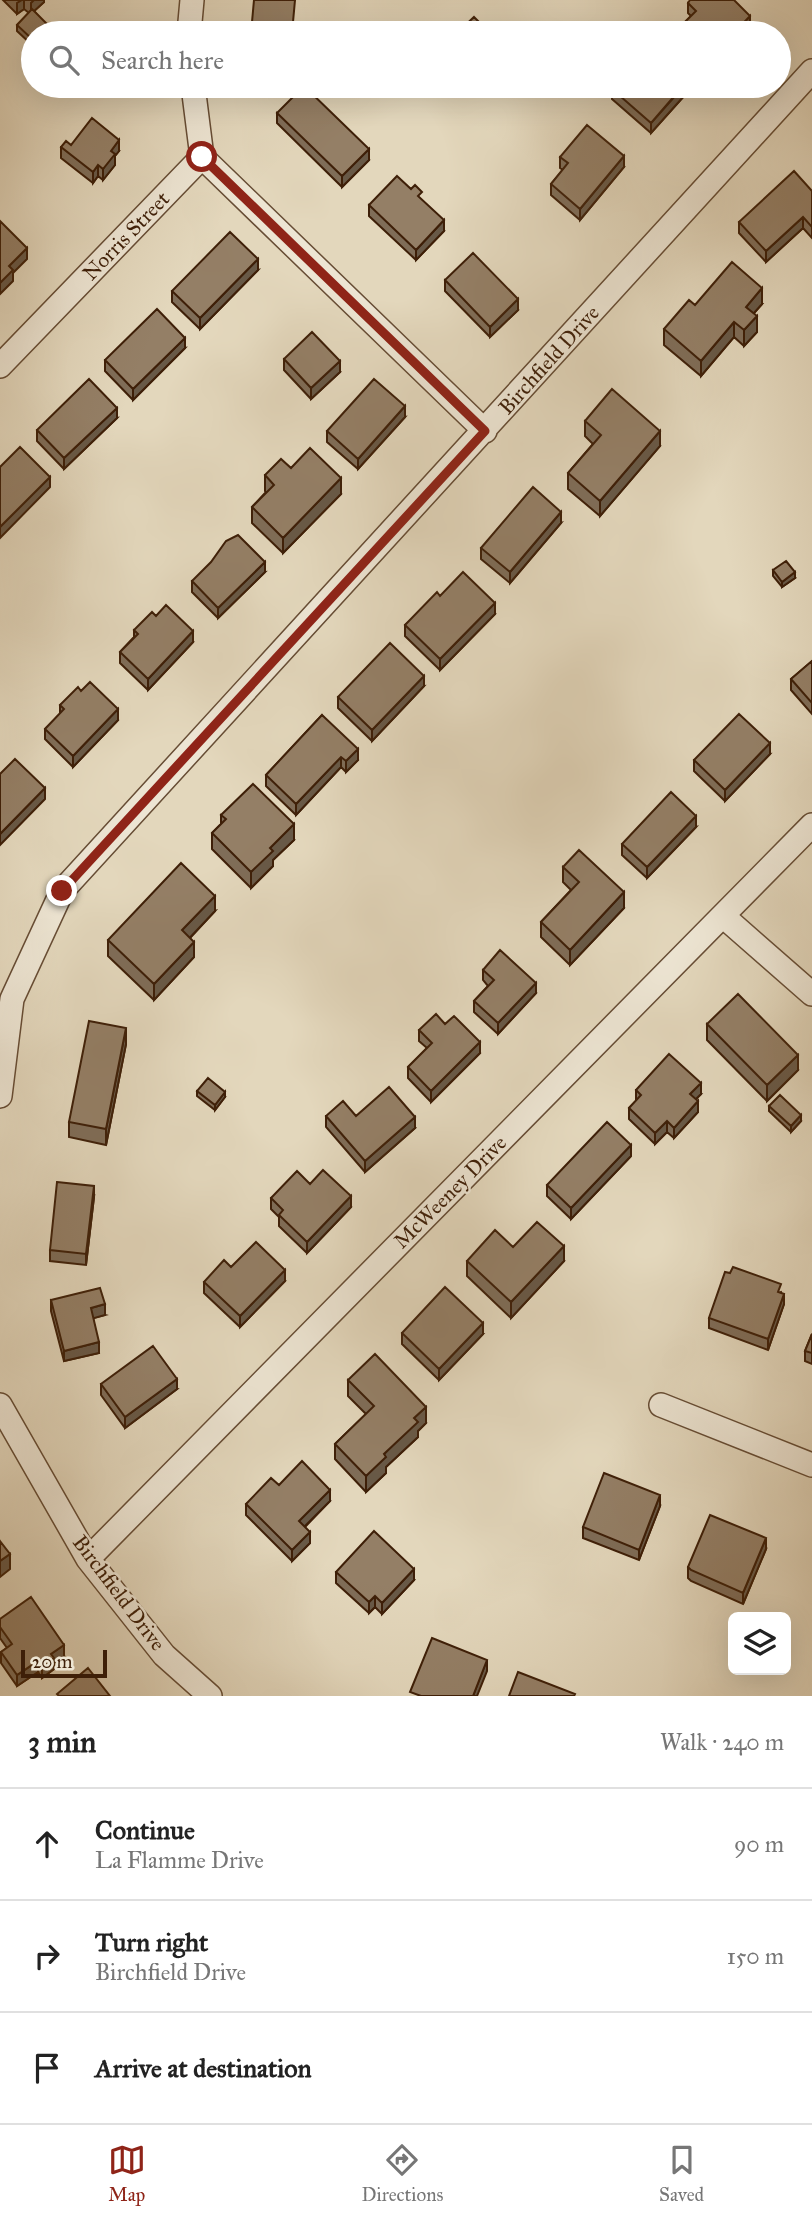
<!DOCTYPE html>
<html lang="en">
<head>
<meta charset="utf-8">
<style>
  body { margin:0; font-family:"IM FELL Great Primer",serif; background:#f6f6f6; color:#222 }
  .controls { position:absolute; right:21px; bottom:21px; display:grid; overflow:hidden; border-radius:10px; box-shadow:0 7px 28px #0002 }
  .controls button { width:63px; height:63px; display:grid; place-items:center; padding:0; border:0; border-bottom:2px solid #e0e0e0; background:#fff; color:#222; font:35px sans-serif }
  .scale { position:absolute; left:21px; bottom:18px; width:86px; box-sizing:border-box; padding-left:7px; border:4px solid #3e1f08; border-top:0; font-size:19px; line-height:24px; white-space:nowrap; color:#3e1f08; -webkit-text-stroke:5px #ede5d3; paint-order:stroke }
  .stop { position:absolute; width:21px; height:21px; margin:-16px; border:5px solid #8f2418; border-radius:50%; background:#fff }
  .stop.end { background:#8f2418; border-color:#fff; box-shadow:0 2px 7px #0008 }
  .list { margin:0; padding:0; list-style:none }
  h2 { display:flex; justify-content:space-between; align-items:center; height:91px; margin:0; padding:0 28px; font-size:30px }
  h2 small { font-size:23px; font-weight:400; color:#767676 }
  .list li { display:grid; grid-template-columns:46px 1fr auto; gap:21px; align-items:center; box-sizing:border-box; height:112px; padding:0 28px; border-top:2px solid #e0e0e0 }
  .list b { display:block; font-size:26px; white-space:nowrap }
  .list p { margin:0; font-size:23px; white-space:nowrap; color:#767676 }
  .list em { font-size:23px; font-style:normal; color:#767676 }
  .icon { flex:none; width:38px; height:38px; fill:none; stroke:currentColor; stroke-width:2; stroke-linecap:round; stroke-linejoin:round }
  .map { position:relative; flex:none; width:812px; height:1696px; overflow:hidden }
  .search { position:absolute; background:#fff; box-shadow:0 7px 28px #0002; left:21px; right:21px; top:21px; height:77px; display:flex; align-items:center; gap:18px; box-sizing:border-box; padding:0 24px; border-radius:38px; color:#767676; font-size:26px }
  .sheet { height:427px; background:#fff }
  nav { display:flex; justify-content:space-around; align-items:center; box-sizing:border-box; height:98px; border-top:2px solid #e0e0e0; background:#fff; font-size:19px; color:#767676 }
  nav a { display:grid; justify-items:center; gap:4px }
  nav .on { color:#8f2418 }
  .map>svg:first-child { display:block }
</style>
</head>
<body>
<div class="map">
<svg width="812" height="1696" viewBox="0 0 812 1696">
  <rect width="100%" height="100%" fill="#e3d7bc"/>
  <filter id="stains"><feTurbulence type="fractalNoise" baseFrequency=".00286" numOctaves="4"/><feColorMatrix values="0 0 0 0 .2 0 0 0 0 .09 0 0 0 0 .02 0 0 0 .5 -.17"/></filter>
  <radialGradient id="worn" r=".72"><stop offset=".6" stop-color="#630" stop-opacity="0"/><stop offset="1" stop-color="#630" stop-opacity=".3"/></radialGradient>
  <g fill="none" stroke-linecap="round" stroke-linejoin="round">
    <g stroke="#674d35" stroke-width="26">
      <path id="minor" d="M189 33 192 0
        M202 157 485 431
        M0 366 202 157 193 86
        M723 916 812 994
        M0 1096 12 999 62 891 812 71
        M0 1405 88 1559 164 1655 210 1696
        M661 1405 812 1465
        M88 1559 812 825"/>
    </g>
    <use href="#minor" stroke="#ede5d3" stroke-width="23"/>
  </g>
  <path fill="#7f6d58" stroke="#3e1f08" stroke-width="2" d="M3 0H44V2L34 11 52 33H33V46L17 31V25L29 13 24 9 17 14Z
    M688 3 750 27 744 33H674L691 16 688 13Z
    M610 86H684V96L651 133 612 99V92L610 90Z
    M277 113 369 160 342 187 277 123Z
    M71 145 119 151 115 156V165L103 180 98 176 93 183 61 158V147Z
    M560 157 624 167 580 220 551 195V184L563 170 560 168Z
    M812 191V238L803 228 766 262 739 233V222Z
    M369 205 444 231 416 260 369 216Z
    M258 270 200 329 172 302V291Z
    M445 280 518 310 490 337 445 291Z
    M762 304 754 313 757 332 744 346 734 337 701 376 664 345V329L695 305Z
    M185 348 133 400 105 371V360Z
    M284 359 340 372 311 399 284 370Z
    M405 417 358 469 327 442V431Z
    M117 418 64 469 37 441V430Z
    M585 421 660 446 600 516 568 489V473L593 444 585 436Z
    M291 468 341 494 283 553 252 523V507L266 492 265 491V475Z
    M561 523 510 583 481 559V548Z
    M773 570 795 578 782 587 773 576Z
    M265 572 218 618 192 592V581Z
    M440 596 495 614 440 670 405 636V625Z
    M134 630 193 642 148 690 120 663V652L134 637Z
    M812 661V714L791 690V679Z
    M424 686 372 741 338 708V697Z
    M81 691 118 720 73 767 45 739V729L60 714V705Z
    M322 715 358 760 346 772 341 767 296 815 266 786V775Z
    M770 754 725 801 694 771V760Z
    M221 815 294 840 273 860V866L251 888 212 849V833L221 824Z
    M696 827 647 878 622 855V844Z
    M563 867 624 908 570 965 541 937V922L571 890 563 882Z
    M215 911 190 938 194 957 154 1000 108 956V940Z
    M483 970 536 993 498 1034 474 1012V1001L488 986 483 980Z
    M445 1024 480 1053 431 1102 408 1078V1067L427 1048 419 1041V1030Z
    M707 1024 798 1070 767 1101 707 1040Z
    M126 1044 106 1145 69 1137V1122Z
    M636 1090 701 1094 696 1099 698 1112 674 1138 667 1132 655 1144 629 1119V1108L636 1101Z
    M197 1091 225 1097 215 1110 197 1096Z
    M769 1106 801 1121 791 1132 769 1111Z
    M326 1116H356L415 1128 365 1172 326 1127Z
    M631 1156 571 1219 547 1196V1185Z
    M310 1184 351 1207 307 1253 279 1226V1217L271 1209V1198Z
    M94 1197 86 1265 50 1261V1250Z
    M513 1247 564 1261 511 1318 467 1276V1261Z
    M231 1267 285 1281 240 1327 204 1293V1282Z
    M781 1292 784 1304 768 1350 709 1328V1318Z
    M51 1300 105 1315 93 1318 99 1353 64 1361 51 1311Z
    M402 1333 483 1334 439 1380 402 1344Z
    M812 1334V1364L805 1361V1351Z
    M348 1380 426 1423 418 1431V1437L386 1467V1473L366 1492 335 1459V1444L366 1414 348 1396Z
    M101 1384 177 1389 125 1428 101 1395Z
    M279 1485 330 1501 305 1527 310 1543 292 1561 246 1515V1504Z
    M660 1506 639 1560 583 1538V1527Z
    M766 1549 743 1604 691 1581 688 1578V1567Z
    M336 1572 414 1580 382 1614 375 1607 369 1613 336 1583Z
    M0 1619 64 1656 54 1663V1669L42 1678 38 1672 17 1686 1 1663V1652L7 1648 0 1638Z"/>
  <path fill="#685947" stroke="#3e1f08" stroke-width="2" d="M22 0H24V9L17 14V3Z
    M34 0H44V2L31 14V3Z
    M750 16V27L744 33H734Z
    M684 86V96L651 133V123Z
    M119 140V151L115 156V165L103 180V169L111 151Z
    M369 149V160L342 187V176Z
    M624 156V167L580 220V209Z
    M98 165V176L93 183V172Z
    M803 217V228L766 262V251Z
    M444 220V231L416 260V250Z
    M27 248V259L13 273V281L0 294V283L9 266Z
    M258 259V270L200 329V318Z
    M762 288V304L746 322V307Z
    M518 299V310L490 337V327Z
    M757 316V332L744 346V330Z
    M734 322V337L701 376V361Z
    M185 338V348L133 400V389Z
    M340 361V372L311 399V388Z
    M405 406V417L358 469V459Z
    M117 408V418L64 469V458Z
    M660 431V446L600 516V501Z
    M50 477V487L0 538V527Z
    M341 478V494L283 553V538Z
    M561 512V523L510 583V572Z
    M265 562V572L218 618V608Z
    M795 572V578L782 587V582Z
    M495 603V614L440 670V659Z
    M193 631V642L148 690V679Z
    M424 676V686L372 741V730Z
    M118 709V720L73 767V756Z
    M770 743V754L725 801V790Z
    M358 749V760L346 772V761Z
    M341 757V767L296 815V804Z
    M45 788V799L0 845V834Z
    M696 816V827L647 878V867Z
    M294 824V840L273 860V866L251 888V872L270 848Z
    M624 892V908L570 965V950Z
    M215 896V911L182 946V930Z
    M194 942V957L154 1000V984Z
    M536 983V993L498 1034V1023Z
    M126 1028V1044L106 1145V1129Z
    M480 1042V1053L431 1102V1091Z
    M798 1055V1070L767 1101V1085Z
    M701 1083V1094L690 1105V1094Z
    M225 1092V1097L215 1110V1105Z
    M698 1101V1112L674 1138V1128Z
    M801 1115V1121L791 1132V1126Z
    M415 1117V1128L365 1172V1161Z
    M667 1121V1132L655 1144V1133Z
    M631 1145V1156L571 1219V1208Z
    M94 1186V1197L86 1265V1254Z
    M351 1196V1207L307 1253V1242Z
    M564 1246V1261L511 1318V1302Z
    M285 1270V1281L240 1327V1316Z
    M784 1294V1304L768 1350V1339Z
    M105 1304V1315L91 1319V1308Z
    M483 1323V1334L439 1380V1369Z
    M99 1342V1353L64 1361V1351Z
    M177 1379V1389L125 1428V1417Z
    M426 1407V1423L418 1431V1437L386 1467V1473L366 1492V1476L414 1418Z
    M330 1490V1501L299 1532V1521Z
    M660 1495V1506L639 1560V1550Z
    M310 1532V1543L292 1561V1550Z
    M766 1538V1549L743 1604V1593Z
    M10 1554V1569L0 1577V1561Z
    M414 1569V1580L382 1614V1603Z
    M375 1596V1607L369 1613V1602Z
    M64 1645V1656L54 1663V1669L42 1678V1667L51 1654Z
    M487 1660V1671L477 1696H473Z
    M38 1661V1672L17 1686V1675Z"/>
  <path fill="#947f66" stroke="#3e1f08" stroke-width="2" d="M254 0H295L292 33H251Z
    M690 0H734L750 16 734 33H674L696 11 688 3Z
    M32 9 52 29 48 33H33V40L17 25Z
    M474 17 490 33H457Z
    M304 86 369 149 342 176 277 113Z
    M615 86H683L651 123 612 89Z
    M92 118 119 140 111 151 115 154 103 169 98 165 93 172 61 147 66 141 71 145Z
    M587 125 624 156 580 209 551 184 568 163 560 157Z
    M794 171 812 191V227L803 217 766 251 739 222Z
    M397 176 411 189 415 185 422 192 418 196 444 220 416 250 369 205Z
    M0 221 27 248 9 266 13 270 0 283Z
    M230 232 258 259 200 318 172 291Z
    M473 253 518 299 490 327 445 280Z
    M732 262 762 288 746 307 757 316 744 330 734 322 701 361 664 329 689 300 695 305Z
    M157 309 185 338 133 389 105 360Z
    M312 332 340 361 311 388 284 359Z
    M89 379 117 408 64 458 37 430Z
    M374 379 405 406 358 459 327 431Z
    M612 389 660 431 600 501 568 473 601 435 585 421Z
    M20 447 50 477 0 527V467Z
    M310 448 341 478 283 538 252 507 274 485 265 475 281 459 291 468Z
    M533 487 561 512 510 572 481 548Z
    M238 535 265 562 218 608 192 581 211 562 226 541Z
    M786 561 795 572 782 582 773 570Z
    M463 572 495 603 440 659 405 625 437 592 440 596Z
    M166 605 193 631 148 679 120 652 138 634 134 630 152 612 156 616Z
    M390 643 424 676 372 730 338 697Z
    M812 661V703L791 679Z
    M90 682 118 709 73 756 45 729 64 709 60 705 78 687 81 691Z
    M739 714 770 743 725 790 694 760Z
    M322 715 358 749 346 761 341 757 296 804 266 775Z
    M15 759 45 788 0 834V774Z
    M253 784 294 824 270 848 273 851 251 872 212 833 226 819 221 815Z
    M671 792 696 816 647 867 622 844Z
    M579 850 624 892 570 950 541 922 579 882 563 867Z
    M181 863 215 896 182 930 194 942 154 984 108 940Z
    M500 950 536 983 498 1023 474 1001 494 980 483 970Z
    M738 994 798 1055 767 1085 707 1024Z
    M436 1014 445 1024 454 1016 480 1042 431 1091 408 1067 432 1043 419 1030Z
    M89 1021 126 1028 106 1129 69 1122Z
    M669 1054 701 1083 690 1094 698 1101 674 1128 667 1121 655 1133 629 1108 641 1095 636 1090Z
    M208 1078 225 1092 215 1105 197 1091Z
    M389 1087 415 1117 365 1161 326 1116 343 1101 356 1116Z
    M780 1095 801 1115 791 1126 769 1106Z
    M607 1122 631 1145 571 1208 547 1185Z
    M323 1170 351 1196 307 1242 279 1215 283 1210 271 1198 297 1171 310 1184Z
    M57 1182 94 1186 86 1254 50 1250Z
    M537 1222 564 1246 511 1302 467 1261 495 1230 513 1247Z
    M256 1242 285 1270 240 1316 204 1282 224 1260 231 1267Z
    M733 1267 781 1284 778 1292 784 1294 768 1339 709 1318 725 1272 730 1273Z
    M445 1287 483 1323 439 1369 402 1333Z
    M100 1288 105 1304 91 1308 99 1342 64 1351 51 1300Z
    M812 1334V1353L805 1351Z
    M153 1346 177 1379 125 1417 101 1384Z
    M375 1354 426 1407 414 1418 418 1422 384 1454 386 1457 366 1476 335 1444 374 1406 348 1380Z
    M302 1461 330 1490 299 1521 310 1532 292 1550 246 1504 271 1478 279 1485Z
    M604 1473 660 1495 639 1550 583 1527Z
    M710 1515 766 1538 743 1593 691 1570 688 1567Z
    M374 1531 414 1569 382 1603 375 1596 369 1602 336 1572Z
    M0 1541 10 1554 0 1561Z
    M31 1597 64 1645 51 1654 54 1658 42 1667 38 1661 17 1675 1 1652 12 1644 0 1627V1619Z
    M432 1638 487 1660 473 1696H421L410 1692Z
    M88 1668 110 1696H59L57 1694Z
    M518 1672 575 1694 574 1696H509Z"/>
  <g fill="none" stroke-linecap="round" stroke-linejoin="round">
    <path stroke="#8f2418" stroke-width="9" d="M62 891 485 431 202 157"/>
  </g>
  <g text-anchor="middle" stroke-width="5" stroke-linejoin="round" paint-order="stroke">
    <g font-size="21" fill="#3e1f08" stroke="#ede5d3">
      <text transform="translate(126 236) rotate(-46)" y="7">Norris Street</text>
      <text transform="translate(549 360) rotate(-48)" y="7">Birchfield Drive</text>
      <text transform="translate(450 1192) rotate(-45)" y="7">McWeeney Drive</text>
      <text transform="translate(119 1593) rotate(53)" y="7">Birchfield Drive</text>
    </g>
  </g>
  <rect width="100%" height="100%" filter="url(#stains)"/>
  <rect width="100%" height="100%" fill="url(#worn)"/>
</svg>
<div class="controls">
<button><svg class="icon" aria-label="layers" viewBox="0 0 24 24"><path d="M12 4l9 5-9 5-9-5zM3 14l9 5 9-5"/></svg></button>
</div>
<div class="scale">20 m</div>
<div class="stop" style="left:202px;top:157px"></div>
<div class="stop end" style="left:62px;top:891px"></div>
<div class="search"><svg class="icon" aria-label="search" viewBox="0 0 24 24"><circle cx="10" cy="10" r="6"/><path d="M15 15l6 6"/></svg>Search here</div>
</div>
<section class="sheet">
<h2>3 min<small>Walk · 240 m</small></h2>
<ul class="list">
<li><svg class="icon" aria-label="ahead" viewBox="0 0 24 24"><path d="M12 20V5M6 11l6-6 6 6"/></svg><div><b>Continue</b><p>La Flamme Drive</p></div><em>90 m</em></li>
<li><svg class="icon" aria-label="right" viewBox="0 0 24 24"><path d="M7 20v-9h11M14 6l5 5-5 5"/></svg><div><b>Turn right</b><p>Birchfield Drive</p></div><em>150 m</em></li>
<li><svg class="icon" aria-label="arrive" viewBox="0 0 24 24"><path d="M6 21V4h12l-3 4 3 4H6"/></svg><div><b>Arrive at destination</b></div></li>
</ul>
</section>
<nav>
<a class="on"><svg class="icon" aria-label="map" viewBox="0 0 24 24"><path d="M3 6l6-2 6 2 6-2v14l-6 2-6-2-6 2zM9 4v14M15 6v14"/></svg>Map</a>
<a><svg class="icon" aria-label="directions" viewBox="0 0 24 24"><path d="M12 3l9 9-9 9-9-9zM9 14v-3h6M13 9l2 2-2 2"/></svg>Directions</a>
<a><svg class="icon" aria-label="saved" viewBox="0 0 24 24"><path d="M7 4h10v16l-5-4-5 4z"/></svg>Saved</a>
</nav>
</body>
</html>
